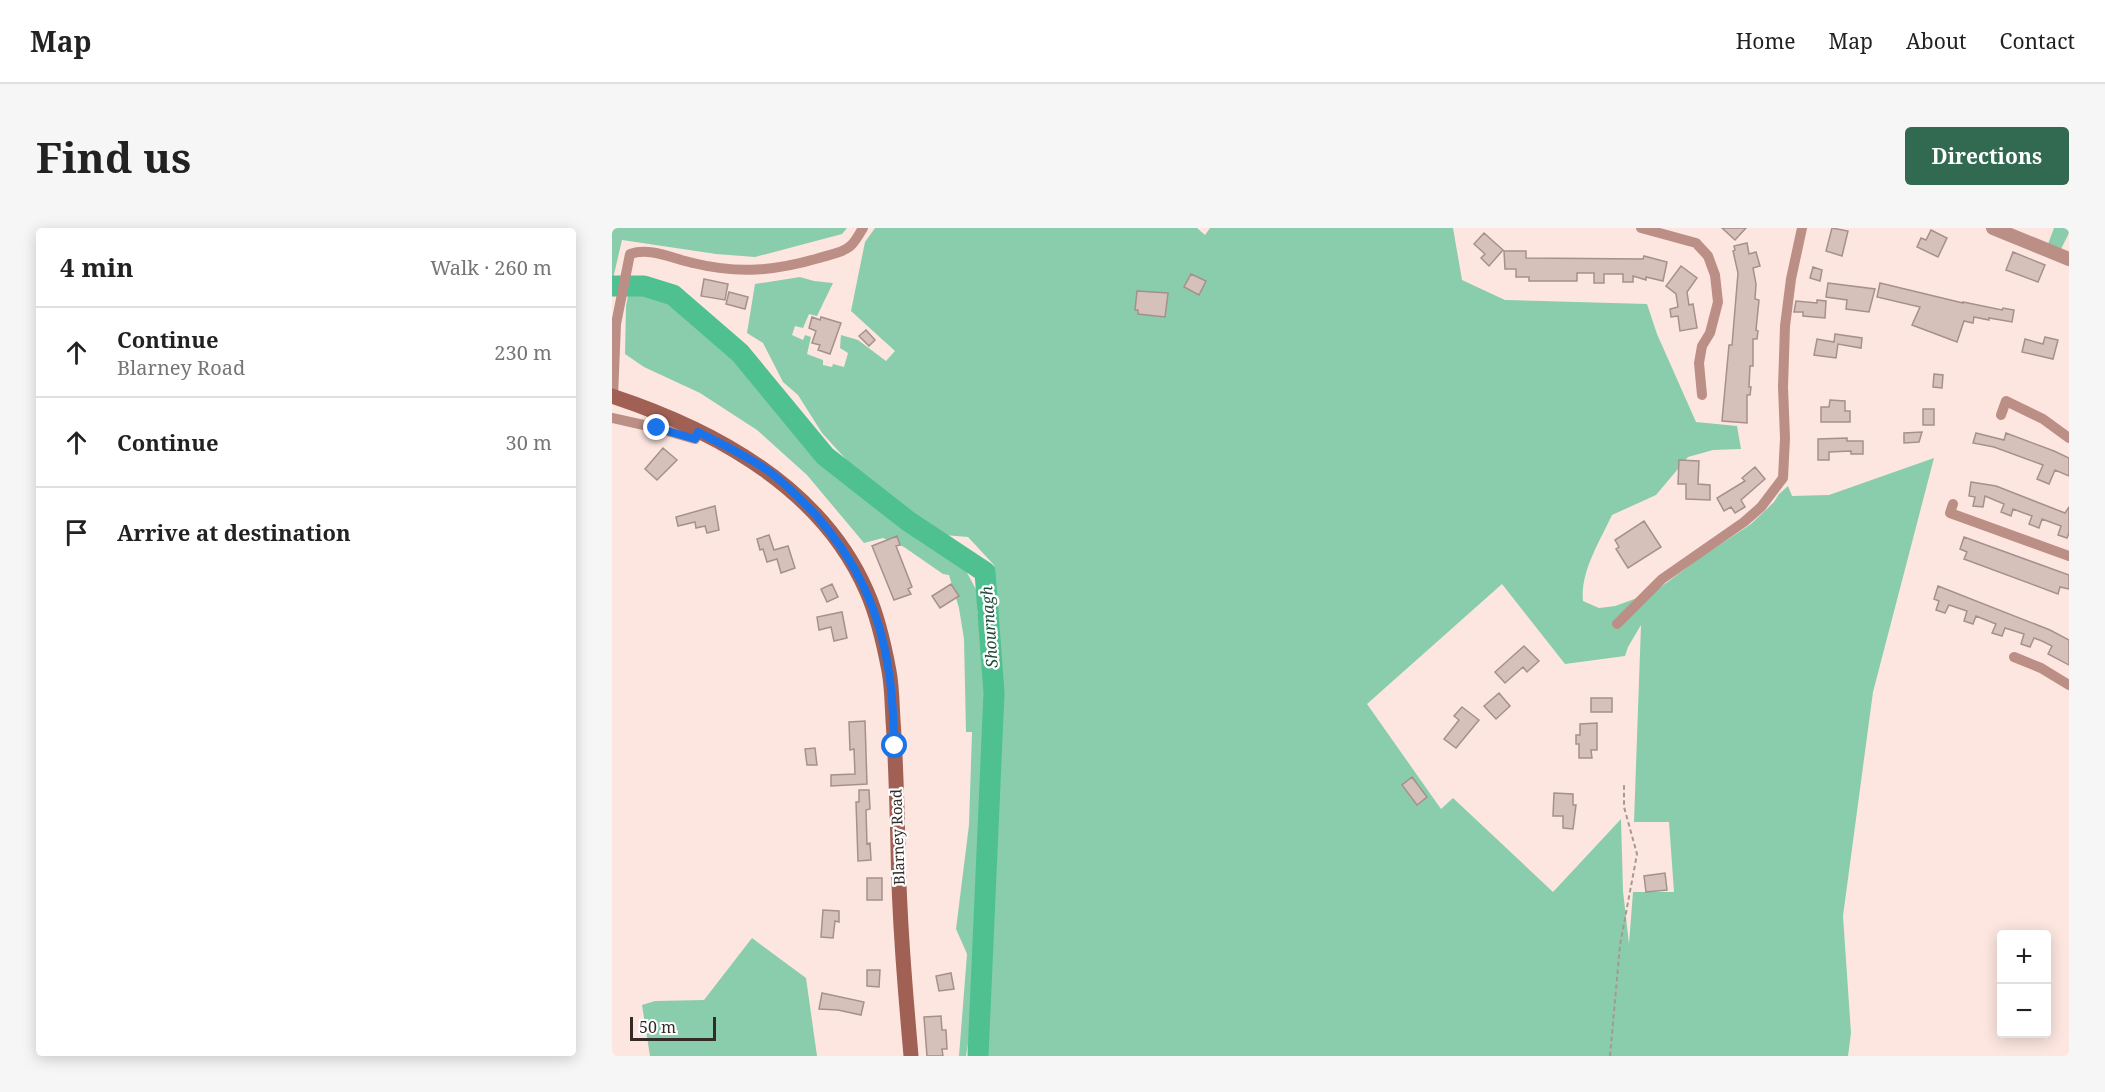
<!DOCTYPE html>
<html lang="en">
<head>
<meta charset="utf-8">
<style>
  body { margin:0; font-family:"Noto Serif",serif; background:#f6f6f6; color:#222 }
  .controls { position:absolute; right:18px; bottom:18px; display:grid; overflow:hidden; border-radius:6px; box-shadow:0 3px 15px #0003 }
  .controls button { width:54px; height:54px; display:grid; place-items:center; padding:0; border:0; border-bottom:2px solid #e0e0e0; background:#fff; color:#222; font:30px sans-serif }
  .scale { position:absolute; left:18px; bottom:15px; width:86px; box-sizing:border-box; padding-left:6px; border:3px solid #342b29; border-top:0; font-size:16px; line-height:21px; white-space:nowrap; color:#342b29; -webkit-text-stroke:4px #fff; paint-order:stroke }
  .stop { position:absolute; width:18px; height:18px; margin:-14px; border:4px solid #1a73e8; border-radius:50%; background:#fff }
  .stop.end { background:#1a73e8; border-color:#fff; box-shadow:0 2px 6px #0008 }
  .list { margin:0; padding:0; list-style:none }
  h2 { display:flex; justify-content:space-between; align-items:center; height:78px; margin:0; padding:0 24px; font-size:26px }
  h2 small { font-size:20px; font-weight:400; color:#767676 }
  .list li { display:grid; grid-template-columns:39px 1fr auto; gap:18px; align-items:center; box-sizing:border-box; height:90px; padding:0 24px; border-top:2px solid #e0e0e0 }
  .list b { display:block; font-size:22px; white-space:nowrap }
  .list p { margin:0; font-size:20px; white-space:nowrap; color:#767676 }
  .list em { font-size:20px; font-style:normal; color:#767676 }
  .icon { flex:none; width:33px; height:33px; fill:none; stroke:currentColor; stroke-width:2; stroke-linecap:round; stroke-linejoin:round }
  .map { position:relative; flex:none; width:1457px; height:828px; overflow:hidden; border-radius:6px }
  header { display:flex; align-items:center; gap:36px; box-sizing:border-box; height:84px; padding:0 30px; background:#fff; border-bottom:2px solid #e0e0e0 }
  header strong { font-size:28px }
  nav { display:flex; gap:33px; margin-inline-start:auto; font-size:21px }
  .intro { display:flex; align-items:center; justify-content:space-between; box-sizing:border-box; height:144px; padding:0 36px }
  h1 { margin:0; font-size:42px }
  .button { padding:15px 27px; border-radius:6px; background:#326951; color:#fff; font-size:21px; font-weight:700 }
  main { display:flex; gap:36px; padding:0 36px }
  aside { flex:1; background:#fff; border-radius:6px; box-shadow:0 3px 15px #0003 }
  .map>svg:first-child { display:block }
</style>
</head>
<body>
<header>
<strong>Map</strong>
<nav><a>Home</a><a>Map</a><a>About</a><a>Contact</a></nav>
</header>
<div class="intro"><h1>Find us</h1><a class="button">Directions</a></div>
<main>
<aside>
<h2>4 min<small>Walk · 260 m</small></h2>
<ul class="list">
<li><svg class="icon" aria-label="ahead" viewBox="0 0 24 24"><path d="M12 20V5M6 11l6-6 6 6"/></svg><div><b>Continue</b><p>Blarney Road</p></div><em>230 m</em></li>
<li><svg class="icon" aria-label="ahead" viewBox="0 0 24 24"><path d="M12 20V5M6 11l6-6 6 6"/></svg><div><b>Continue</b></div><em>30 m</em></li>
<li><svg class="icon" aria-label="arrive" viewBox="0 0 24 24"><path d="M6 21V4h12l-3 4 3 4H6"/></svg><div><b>Arrive at destination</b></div></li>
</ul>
</aside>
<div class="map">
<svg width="1457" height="828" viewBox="0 0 1457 828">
  <rect width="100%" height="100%" fill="#fde6e0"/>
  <path fill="#89cdac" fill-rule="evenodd" d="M0 0H235L230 6 143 29 104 26 10 12 0 55Z
    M263 0H585L593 7 598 0H841L850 52 893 72 1035 76 1045 106 1084 194 1125 198 1129 221 1101 222 1076 229 1044 267 1000 287C988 313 968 344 971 373L987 380 1003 378 1042 364 1088 330 1139 296 1162 274 1167 266 1176 258 1180 268 1217 267 1322 230 1261 464 1231 688 1239 805 1236 828H371L375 771 367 753 354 828H347L355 726 344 701 357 597 360 504H354L352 411 347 380 337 347 331 346 292 319 271 310 252 315 195 247 145 202 88 165 32 139 13 126 14 78 17 62 48 66 60 73 78 91 117 122 212 233 257 271 314 310 353 341 367 367 365 387 382 337 356 309 332 307 289 278 240 238 210 205 186 167 171 154 151 115 135 105 143 56 188 49 202 53 221 55 205 88 197 86 191 100 183 98 180 107 191 112 193 107 199 109 195 126 211 132V137L220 139 221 136 232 139 236 125 228 120 229 107 246 112 274 133 283 123 239 83 253 14ZM890 356 953 436 1013 428 1016 419 1029 397 1022 594H1057L1062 664H1021L1017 716 1011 663 1009 591 941 664 841 570 829 581 755 476Z
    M1442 0H1457V5L1449 21 1436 16Z
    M140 710 194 750 205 828H38L30 777 43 773 92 772Z"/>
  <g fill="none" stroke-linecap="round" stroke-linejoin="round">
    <path stroke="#4fc090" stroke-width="21" d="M0 58H32L61 67 128 125 213 228 296 293 373 344 382 465 366 828"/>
  </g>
  <path fill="#d6c0ba" stroke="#a5908b" stroke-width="1.5" d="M1110 0H1134L1123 12Z
    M1220 0 1236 3 1230 28 1214 23Z
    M1319 2 1335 10 1326 29 1305 19 1309 10 1314 12Z
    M872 5 891 22 877 38 869 30 873 26 862 16Z
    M1135 15 1137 26 1144 24 1148 38 1141 40 1144 56 1143 71 1147 72 1144 102 1146 103 1145 111H1141V138H1138L1137 159H1139L1138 167H1135V195L1110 193 1117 117H1120L1126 45 1121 23 1123 22 1122 18Z
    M892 23H914V30L1031 31 1032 28 1055 34 1051 53 1034 49V52L1021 48V54H1011V46H992V55H982V45H965V53H917V49H904V41H893Z
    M1401 24 1433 37 1426 54 1394 42Z
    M1069 38 1085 50 1075 64 1077 77 1081 76 1085 100 1068 103 1066 88 1059 89 1058 81 1066 79 1064 66 1054 58Z
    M1201 39 1210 42 1208 53 1198 50Z
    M579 46 594 53 587 67 572 59Z
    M92 51 116 56 113 72 89 68Z
    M1216 55 1263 61 1257 84 1234 81 1235 72 1214 69Z
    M1268 55 1351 75V74L1390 82 1391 80 1402 82 1400 94 1377 90V92L1362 89 1361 95 1352 93 1345 114 1300 97 1308 79 1265 69Z
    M525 63 556 65 553 89 526 86V82H523Z
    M117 64 136 69 133 81 114 76Z
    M1205 72 1214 73 1213 90 1191 88V84H1182L1184 73 1205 75Z
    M200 89 208 92 209 89 229 95 218 126 206 122 208 117 200 115 204 103 197 100Z
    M254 102 263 112 257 118 247 108Z
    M1223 106 1250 110 1249 120 1226 116 1224 130 1202 127 1205 111 1222 114Z
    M1433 109 1446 112 1441 131 1410 124 1413 111 1431 116Z
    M1322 146 1331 147 1330 160 1321 159Z
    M1218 172 1233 173V183H1238V194H1209V179H1217Z
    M1311 181H1322V197H1311Z
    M1310 204 1307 214 1292 215V205Z
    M1364 205 1392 212 1394 205 1442 223 1457 230V248L1443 242 1437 256 1425 251 1431 237 1382 219 1361 215Z
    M1235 210V213H1251V226H1239V223L1217 224V232H1206V211Z
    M51 220 65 232 45 252 33 241Z
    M1067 232 1087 233 1086 256 1098 257V272L1074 271V256H1066Z
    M1143 239 1153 251 1129 272 1133 279 1123 285 1119 279 1112 283 1105 270 1133 253 1130 250Z
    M1359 254 1384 258 1453 285 1457 279V305L1455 310 1446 307 1449 298 1430 291 1427 300 1417 296 1420 288 1401 281 1399 288 1389 284 1392 276 1373 268 1371 279 1361 278 1363 269 1357 268Z
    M103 278 107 302 95 305 93 298 84 300 83 294 66 298 64 289Z
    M1032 293 1049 319 1016 340 1004 321 1007 319 1003 312Z
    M157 307 162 322 176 318 183 340 169 345 165 331 155 334 151 321 148 322 145 311Z
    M285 308 288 317 284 318 300 359 296 361 299 366 282 372 260 318Z
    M1352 309 1457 347V361L1448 359 1446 366 1352 331 1355 324 1348 321Z
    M220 356 226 369 215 374 209 361Z
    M339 356 347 368 328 380 320 368Z
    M1326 358 1438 402 1457 412V437L1436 426 1440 418 1430 413 1422 410 1418 419 1409 416 1412 406 1393 400 1390 408 1380 405 1384 396 1364 388 1361 396 1352 393 1355 383 1337 377 1333 385 1324 382 1327 373 1322 371Z
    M230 384 235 410 222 413 219 399 207 402 205 389Z
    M912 418 927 433 915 444 911 439 893 455 883 444Z
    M887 465 898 478 884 491 872 478Z
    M979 470H1000V484H979Z
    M850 479 867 492 844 520 832 511 847 492 842 488Z
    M253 493 255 556 219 558V547L243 546 242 521 238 522 237 494Z
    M985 495V522H979L980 530H967V516H964V507H968V496Z
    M203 520 205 537H195L193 521Z
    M800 549 815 569 805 577 790 557Z
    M247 562H257L258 581 254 582 255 616 258 615 259 632 246 633 244 574H247Z
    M942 565 961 566V577H964L961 601 951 600V588H941Z
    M1053 645 1055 662 1034 664 1032 648Z
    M255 650H270V672H255Z
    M211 682 227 683V694L223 693 221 710 209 709Z
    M255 742H268L267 759 255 758Z
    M339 745 342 761 327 763 324 748Z
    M210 765 252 774 249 787 226 782 207 781Z
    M329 788 330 802H334L335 821H330L331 828H315L312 789Z"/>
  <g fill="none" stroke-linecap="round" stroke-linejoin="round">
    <path stroke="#a89793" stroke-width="2" stroke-dasharray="4.5 3" stroke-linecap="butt" d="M998 828 1008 717 1025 626 1012 579V555"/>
    <path stroke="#bb8f85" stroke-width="10" d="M1029 0 1084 15 1096 28 1103 47 1106 74 1098 105 1090 118 1087 135 1090 167
      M1 169 4 96 18 26C39 19 61 31 81 35 126 46 163 43 207 30 216 27 230 25 237 19 243 15 247 6 251 0
      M1389 187 1394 173 1431 191 1457 210
      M0 190 45 200 83 211 86 204
      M1341 276 1338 285 1457 328
      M1005 396 1050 351 1132 294 1149 279 1171 250 1173 210 1171 159 1173 98 1179 51 1190 0
      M1402 429 1429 440 1457 457"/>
    <path stroke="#bb8f85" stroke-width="14" d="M1381 0 1457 31"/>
    <path stroke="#a06154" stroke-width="15" d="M0 168C103 202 210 260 255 364 266 389 272 416 277 443 280 459 280 476 281 492 284 535 285 577 286 619 287 689 293 759 299 828"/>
  </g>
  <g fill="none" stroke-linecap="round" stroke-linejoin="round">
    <path stroke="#1a73e8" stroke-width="8" d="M45 200 83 211 86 204C110 216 133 227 155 242 172 254 187 270 202 285 244 332 268 382 277 445 281 469 281 494 283 518"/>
  </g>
  <g text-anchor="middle" stroke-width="4.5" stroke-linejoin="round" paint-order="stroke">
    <g font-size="15" fill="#342b29" stroke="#fff">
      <text transform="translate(286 609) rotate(-92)" y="5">Blarney Road</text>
    </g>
    <g font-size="16" font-style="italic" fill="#1c4b37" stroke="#fff">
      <text transform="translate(377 399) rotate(-94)" y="6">Shournagh</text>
    </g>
  </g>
</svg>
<div class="controls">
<button>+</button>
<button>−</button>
</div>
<div class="scale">50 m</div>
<div class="stop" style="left:283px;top:518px"></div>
<div class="stop end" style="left:45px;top:200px"></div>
</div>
</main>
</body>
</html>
